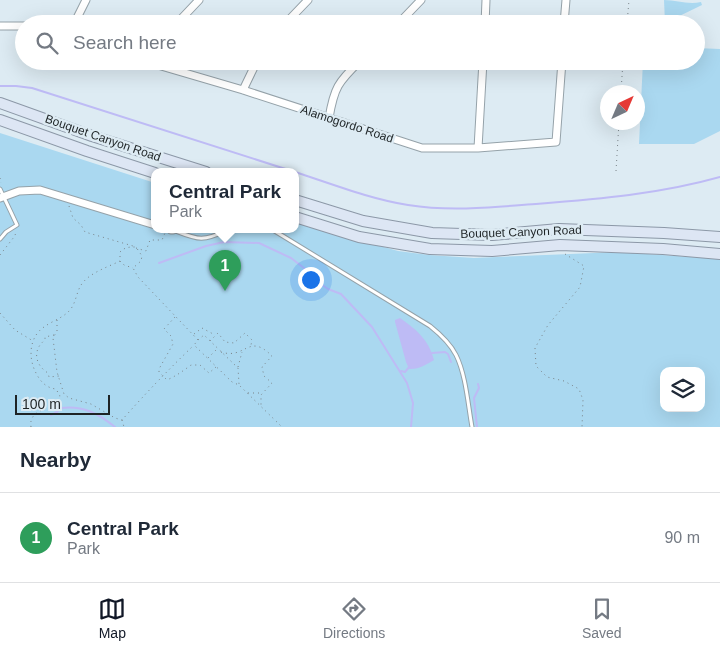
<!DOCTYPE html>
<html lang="en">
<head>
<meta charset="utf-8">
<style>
  body { margin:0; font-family:Arial,sans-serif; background:#f6f6f7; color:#1f2937 }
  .controls { position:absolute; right:15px; bottom:15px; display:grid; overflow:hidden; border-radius:10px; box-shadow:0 5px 20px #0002 }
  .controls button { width:45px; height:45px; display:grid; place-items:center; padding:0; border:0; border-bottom:1px solid #e0e1e3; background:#fff; color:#1f2937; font:25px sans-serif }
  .compass { position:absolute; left:600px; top:85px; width:45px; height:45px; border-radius:50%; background:#fff; box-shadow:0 5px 20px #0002; rotate:44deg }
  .scale { position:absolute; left:15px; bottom:12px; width:95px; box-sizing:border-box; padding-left:5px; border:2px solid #1e2426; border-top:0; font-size:14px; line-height:18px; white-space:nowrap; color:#1e2426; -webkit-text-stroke:4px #ddebf3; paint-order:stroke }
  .you { position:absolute; left:310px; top:279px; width:18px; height:18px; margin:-12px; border:4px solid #fff; border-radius:50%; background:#1a73e8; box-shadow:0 0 0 8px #1a73e833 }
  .badge { display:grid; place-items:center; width:32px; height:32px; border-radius:50%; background:#111827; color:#fff; font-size:16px; font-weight:700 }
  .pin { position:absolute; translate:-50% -41px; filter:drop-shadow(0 1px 2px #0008) }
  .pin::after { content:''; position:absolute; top:26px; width:18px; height:15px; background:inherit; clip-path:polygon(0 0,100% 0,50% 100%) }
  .popup { position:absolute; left:151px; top:168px; width:148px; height:65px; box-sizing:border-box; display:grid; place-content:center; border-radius:10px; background:#fff; filter:drop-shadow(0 1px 4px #0005); font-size:16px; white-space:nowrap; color:#747a83 }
  .popup b { font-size:19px; color:#1f2937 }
  .popup::after { content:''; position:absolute; left:50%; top:100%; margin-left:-10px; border:10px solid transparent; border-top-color:#fff }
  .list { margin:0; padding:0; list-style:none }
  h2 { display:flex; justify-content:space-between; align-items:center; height:65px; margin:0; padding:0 20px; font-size:21px }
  h2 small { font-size:16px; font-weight:400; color:#747a83 }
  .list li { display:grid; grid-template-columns:32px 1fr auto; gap:15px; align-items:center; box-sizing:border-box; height:90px; padding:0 20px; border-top:1px solid #e0e1e3 }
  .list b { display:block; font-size:19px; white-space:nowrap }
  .list p { margin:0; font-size:16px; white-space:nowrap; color:#747a83 }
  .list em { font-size:16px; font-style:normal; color:#747a83 }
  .icon { flex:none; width:28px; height:28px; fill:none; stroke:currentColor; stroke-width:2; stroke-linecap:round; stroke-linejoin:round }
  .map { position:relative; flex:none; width:720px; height:427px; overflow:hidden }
  .search { position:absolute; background:#fff; box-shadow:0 5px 20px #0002; left:15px; right:15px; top:15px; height:55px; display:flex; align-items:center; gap:12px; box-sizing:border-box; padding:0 18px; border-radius:28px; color:#747a83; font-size:19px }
  .sheet { height:155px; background:#fff }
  nav { display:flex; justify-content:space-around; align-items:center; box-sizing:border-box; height:70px; border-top:1px solid #e0e1e3; background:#fff; font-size:14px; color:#747a83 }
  nav a { display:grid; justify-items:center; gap:2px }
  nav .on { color:#111827 }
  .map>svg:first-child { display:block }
</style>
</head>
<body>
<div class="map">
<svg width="720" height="427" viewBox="0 0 720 427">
  <rect width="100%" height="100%" fill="#ddebf3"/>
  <path fill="#aad8f0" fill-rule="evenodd" d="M664 0C677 0 688 5 701 2L702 5 665 23Z
    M696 48 720 49V131L694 144H639L643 61H696Z
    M0 133 155 183V230H295V222L398 251 429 255 474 258 618 252 720 259V427H0ZM664 371H701V408H664Z"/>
  <path fill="#bebbf5" d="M400 318C416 329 429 340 434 360 427 364 418 370 409 369L406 362 395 322V320Z"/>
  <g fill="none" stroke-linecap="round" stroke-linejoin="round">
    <path stroke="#bebbf5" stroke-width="2" d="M0 86H16L32 88 295 172
      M295 172C332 184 370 199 408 205 452 212 492 207 536 204 599 199 660 194 720 177
      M159 263 206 246 224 242 259 243 291 258 313 275 318 282 328 289 341 294 372 327 407 383 413 403 411 427
      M432 353 445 352 448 354 451 362
      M401 371 405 372 410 366
      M51 415 57 412 61 408C83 405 99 414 115 427
      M477 427 474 398 479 388 478 384"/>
    <g stroke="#95a2a9" stroke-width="5">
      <path id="service" d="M0 189 17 225 6 232 0 239
        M173 230C199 240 202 242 228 230
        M273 230 430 326C440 334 450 343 456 355 466 375 468 405 472 427"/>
    </g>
    <g stroke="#95a2a9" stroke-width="9">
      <path id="minor" d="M74 24 86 0
        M179 24 182 18 199 0
        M285 24 308 0
        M398 24 421 0
        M485 24 486 0
        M564 24 566 0
        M0 26H24
        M144 61 243 90 422 148H478L556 142 562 61
        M243 90 257 61
        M329 118C334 88 338 82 360 61
        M478 148 483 61
        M0 198 19 191 40 190 155 225
        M171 230H173"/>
    </g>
    <g stroke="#8c98a7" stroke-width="12">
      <path id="primary" d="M0 103 92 136 206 172
        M0 120 87 151 155 173
        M295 200 363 221 432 233 492 235 559 229 664 233 720 237
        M295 217 359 237 430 249 492 251 560 245 663 249 720 254"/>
    </g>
    <path stroke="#7a8388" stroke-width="1" stroke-dasharray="1 4" stroke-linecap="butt" d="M627 24 629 0
      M621 92 623 61
      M616 171 619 122
      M0 178 1 183
      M69 206 73 218 81 225 85 232 133 246
      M136 248 146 251 150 240H162L165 233
      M565 254 584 266 580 287 548 325 535 348 536 366 547 377 564 381 579 389 583 400 582 427
      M0 255 14 237 17 231
      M120 261 124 265 133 268
      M0 313 15 330 33 341
      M175 317 164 329 171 336 173 344 159 369V372L167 380C176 376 183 371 191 365H200L209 373 216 367
      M57 320V331L53 338 57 372 64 394 69 398 91 404 115 418 122 420C145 394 168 370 193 346
      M194 334 202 328 215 335
      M54 335 45 337V340C32 350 35 365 48 373L49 377 59 376
      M198 340 204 335 238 368 239 384
      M210 341 218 333 225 342 234 343 245 333 252 340 251 345
      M221 352C246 360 248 332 272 356L262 367 264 376 272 383 261 395V406
      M208 358 217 349
      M238 367 242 352
      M248 393H261
      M122 420 124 427
      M31 427C28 408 53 411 60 396L56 389C46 388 40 381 36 373 28 358 29 337 44 327 52 321 63 318 70 310 75 304 76 296 79 289 85 274 106 268 120 261V252C125 247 129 247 136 247L142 256 141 261 133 268 138 277 198 340 194 345 232 382 239 385 282 427"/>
    <use href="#service" stroke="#fff" stroke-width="3"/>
    <use href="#minor" stroke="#fff" stroke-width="7"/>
    <use href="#primary" stroke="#dde6f4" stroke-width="10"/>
  </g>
  <g text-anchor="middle" stroke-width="5" stroke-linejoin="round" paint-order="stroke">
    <g font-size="12" fill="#1e2426" stroke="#ddebf3">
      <text transform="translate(347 124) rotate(18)" y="4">Alamogordo Road</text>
      <text transform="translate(103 138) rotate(19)" y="4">Bouquet Canyon Road</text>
      <text transform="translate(521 232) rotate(-2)" y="4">Bouquet Canyon Road</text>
    </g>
  </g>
</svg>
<div class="controls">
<button><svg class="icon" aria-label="layers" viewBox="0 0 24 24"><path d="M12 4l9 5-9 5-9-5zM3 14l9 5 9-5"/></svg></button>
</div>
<svg class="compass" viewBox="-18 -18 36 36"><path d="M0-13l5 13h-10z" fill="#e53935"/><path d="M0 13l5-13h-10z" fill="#747a83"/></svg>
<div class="scale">100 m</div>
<div class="you"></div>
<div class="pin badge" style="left:225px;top:291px;background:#2e9e5b">1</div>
<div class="popup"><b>Central Park</b>Park</div>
<div class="search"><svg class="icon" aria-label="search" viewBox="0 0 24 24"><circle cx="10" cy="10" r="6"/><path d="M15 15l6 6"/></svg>Search here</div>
</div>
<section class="sheet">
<h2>Nearby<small></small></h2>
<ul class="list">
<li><span class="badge" style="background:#2e9e5b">1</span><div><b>Central Park</b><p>Park</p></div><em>90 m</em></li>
</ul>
</section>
<nav>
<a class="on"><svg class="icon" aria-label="map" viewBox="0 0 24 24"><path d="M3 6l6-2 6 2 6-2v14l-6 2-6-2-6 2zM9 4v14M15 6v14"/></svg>Map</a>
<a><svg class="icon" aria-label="directions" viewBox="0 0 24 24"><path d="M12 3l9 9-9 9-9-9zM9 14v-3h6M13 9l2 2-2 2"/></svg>Directions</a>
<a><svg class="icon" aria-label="saved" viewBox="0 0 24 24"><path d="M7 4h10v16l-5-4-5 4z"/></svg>Saved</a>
</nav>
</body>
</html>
